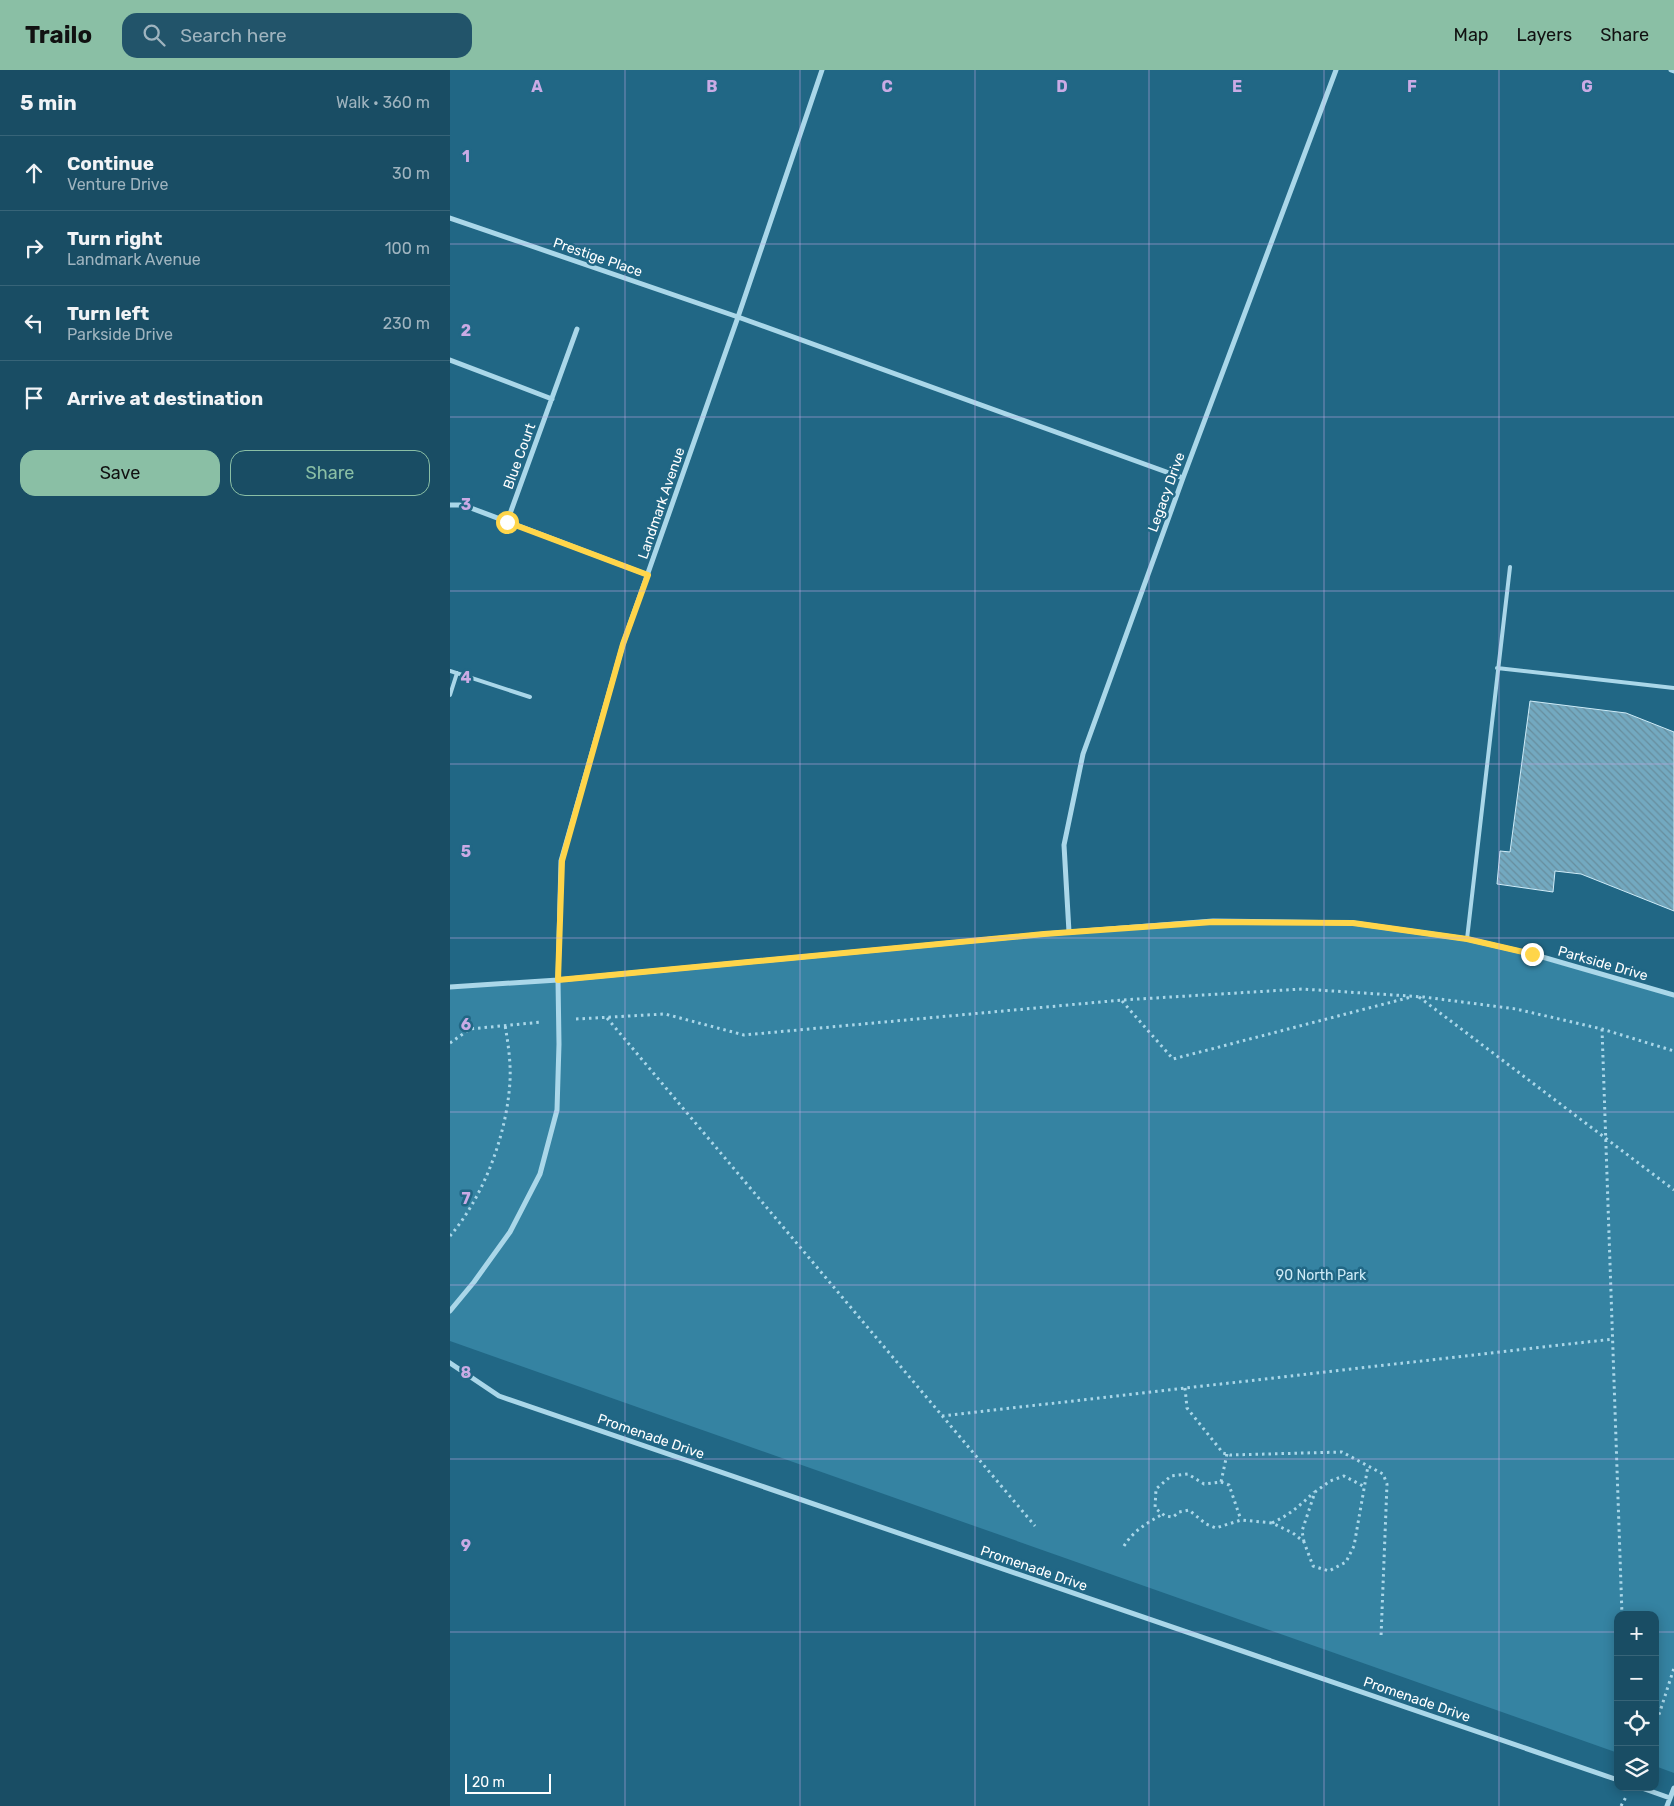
<!DOCTYPE html>
<html lang="en">
<head>
<meta charset="utf-8">
<style>
  body { margin:0; font-family:Rubik,sans-serif; background:#22546a; color:#f1f3f6 }
  .controls { position:absolute; right:15px; bottom:15px; display:grid; overflow:hidden; border-radius:10px; box-shadow:0 2px 12px #0003 }
  .controls button { width:45px; height:45px; display:grid; place-items:center; padding:0; border:0; border-bottom:1px solid #376478; background:#194d64; color:#f1f3f6; font:25px sans-serif }
  .scale { position:absolute; left:15px; bottom:12px; width:86px; box-sizing:border-box; padding-left:5px; border:2px solid #fff; border-top:0; font-size:14px; line-height:18px; white-space:nowrap; color:#fff; -webkit-text-stroke:4px #216785; paint-order:stroke }
  .stop { position:absolute; width:15px; height:15px; margin:-11px; border:4px solid #ffd54a; border-radius:50%; background:#fff }
  .stop.end { background:#ffd54a; border-color:#fff; box-shadow:0 1px 5px #0008 }
  .list { margin:0; padding:0; list-style:none }
  h2 { display:flex; justify-content:space-between; align-items:center; height:65px; margin:0; padding:0 20px; font-size:21px }
  h2 small { font-size:16px; font-weight:400; color:#9fb4bf }
  .list li { display:grid; grid-template-columns:32px 1fr auto; gap:15px; align-items:center; box-sizing:border-box; height:75px; padding:0 20px; border-top:1px solid #376478 }
  .list b { display:block; font-size:19px; white-space:nowrap }
  .list p { margin:0; font-size:16px; white-space:nowrap; color:#9fb4bf }
  .list em { font-size:16px; font-style:normal; color:#9fb4bf }
  .actions { display:flex; gap:10px; padding:15px 20px }
  .actions a { flex:1; padding:11px 0; border:1px solid #8abfa5; border-radius:15px; text-align:center; font-size:18px; color:#8abfa5 }
  .actions .main { background:#8abfa5; color:#111 }
  .icon { flex:none; width:28px; height:28px; fill:none; stroke:currentColor; stroke-width:2; stroke-linecap:round; stroke-linejoin:round }
  .map { position:relative; flex:none; width:1224px; height:1736px; overflow:hidden }
  header { display:flex; align-items:center; gap:30px; box-sizing:border-box; height:70px; padding:0 25px; background:#8abfa5; color:#111 }
  header strong { font-size:24px }
  nav { display:flex; gap:28px; margin-inline-start:auto; font-size:18px }
  .search { width:350px; height:45px; background:#22546a; display:flex; align-items:center; gap:12px; box-sizing:border-box; padding:0 18px; border-radius:15px; color:#9fb4bf; font-size:19px }
  main { display:flex }
  aside { flex:1; background:#194d64 }
  .map>svg:first-child { display:block }
</style>
</head>
<body>
<header>
<strong>Trailo</strong>
<div class="search"><svg class="icon" aria-label="search" viewBox="0 0 24 24"><circle cx="10" cy="10" r="6"/><path d="M15 15l6 6"/></svg>Search here</div>
<nav><a>Map</a><a>Layers</a><a>Share</a></nav>
</header>
<main>
<aside>
<h2>5 min<small>Walk · 360 m</small></h2>
<ul class="list">
<li><svg class="icon" aria-label="ahead" viewBox="0 0 24 24"><path d="M12 20V5M6 11l6-6 6 6"/></svg><div><b>Continue</b><p>Venture Drive</p></div><em>30 m</em></li>
<li><svg class="icon" aria-label="right" viewBox="0 0 24 24"><path d="M7 20v-9h11M14 6l5 5-5 5"/></svg><div><b>Turn right</b><p>Landmark Avenue</p></div><em>100 m</em></li>
<li><svg class="icon" aria-label="left" viewBox="0 0 24 24"><path d="M17 20v-9H6M10 6l-5 5 5 5"/></svg><div><b>Turn left</b><p>Parkside Drive</p></div><em>230 m</em></li>
<li><svg class="icon" aria-label="arrive" viewBox="0 0 24 24"><path d="M6 21V4h12l-3 4 3 4H6"/></svg><div><b>Arrive at destination</b></div></li>
</ul>
<div class="actions"><a class="main">Save</a><a>Share</a></div>
</aside>
<div class="map">
<svg width="1224" height="1736" viewBox="0 0 1224 1736">
  <defs>
    <pattern id="building-back-hatch" width="6" height="6" patternUnits="userSpaceOnUse" patternTransform="scale(1.25)"><rect width="6" height="6" fill="#73a9c0"/><path d="M-1 5l2 2M0 0l6 6M5-1l2 2" fill="none" stroke="#678d9d"/></pattern>
  </defs>
  <rect width="100%" height="100%" fill="#216785"/>
  <path fill="#3583a2" d="M763 851 903 853 1017 869 1224 925V1703L1205 1696V1545H1168V1683L0 1271V917L108 910Z"/>
  <path fill="url(#building-back-hatch)" stroke="#ceebf7" d="M1080 631 1176 643 1224 662V841L1131 804 1105 801 1103 822 1047 814 1050 781 1060 782Z"/>
  <g fill="none" stroke-linecap="round" stroke-linejoin="round">
    <path stroke="#aad7e9" stroke-width="3" stroke-dasharray="2.5 4" stroke-linecap="butt" d="M969 927 1224 1120
      M672 931 723 989 961 927
      M157 948 585 1456
      M126 949 215 944 294 965 672 930 852 919 974 927 1066 939 1152 959 1224 981
      M1152 959 1172 1545
      M0 973 20 959 92 952
      M0 1166C34 1126 57 1064 60 1011 61 992 58 973 55 955
      M735 1318 737 1338 773 1383 780 1385 892 1382 933 1404 937 1414 931 1567
      M492 1346 1163 1269
      M777 1384 771 1412 754 1414 738 1404 721 1406 706 1419 705 1438 715 1446 723 1447 729 1442 739 1440 756 1454 766 1458 791 1450 822 1453 843 1463 854 1472 863 1496 879 1501 896 1492 904 1476 918 1396
      M771 1412 779 1415 791 1450
      M822 1453C839 1445 851 1435 864 1422
      M854 1472 852 1461 865 1422 880 1411 894 1406 915 1417
      M674 1476C684 1460 697 1453 713 1444
      M1205 1657 1224 1598
      M1171 1736 1176 1727"/>
    <path stroke="#aad7e9" stroke-width="4" d="M1047 598 1224 618
      M0 601 80 627
      M0 625 7 603
      M1017 869 1060 497"/>
    <path stroke="#aad7e9" stroke-width="5" d="M1221 0 1224 1
      M0 148 288 247 733 408
      M0 290 102 329
      M0 435H13L198 505
      M57 452 127 259
      M619 862 614 775 633 684 733 408 886 0
      M0 917 108 910 594 864 763 851 903 853 1017 869 1082 884 1224 925
      M0 1241 24 1212 60 1162 90 1104 107 1040 109 974 108 910 111 791 173 574 288 247 372 0
      M0 1293 49 1326 1168 1710
      M1189 1717 1220 1728
      M1217 1736 1224 1718"/>
  </g>
  <g fill="none" stroke-linecap="round" stroke-linejoin="round">
    <path stroke="#ffd54a" stroke-width="6" d="M57 452 198 505 173 574 112 791 108 910 594 864 763 852 903 853 1017 869 1082 884"/>
  </g>
  <path fill="none" stroke="#caabe5" stroke-width="1" stroke-opacity="0.55" d="M175 0V1736M350 0V1736M525 0V1736M699 0V1736M874 0V1736M1049 0V1736M0 174H1224M0 347H1224M0 521H1224M0 694H1224M0 868H1224M0 1042H1224M0 1215H1224M0 1389H1224M0 1562H1168M1205 1562H1224"/>
  <g text-anchor="middle" stroke-width="5" stroke-linejoin="round" paint-order="stroke">
    <g font-size="14" fill="#fff" stroke="#216785">
      <text transform="translate(148 187) rotate(19)" y="5">Prestige Place</text>
      <text transform="translate(69 386) rotate(-70)" y="5">Blue Court</text>
      <text transform="translate(716 422) rotate(-70)" y="5">Legacy Drive</text>
      <text transform="translate(211 433) rotate(-71)" y="5">Landmark Avenue</text>
      <text transform="translate(1153 893) rotate(16)" y="5">Parkside Drive</text>
      <text transform="translate(201 1366) rotate(19)" y="5">Promenade Drive</text>
      <text transform="translate(584 1498) rotate(19)" y="5">Promenade Drive</text>
      <text transform="translate(967 1629) rotate(19)" y="5">Promenade Drive</text>
    </g>
    <g font-size="14" fill="#ceebf7" stroke="#216785">
      <text x="871" y="1210">90 North Park</text>
    </g>
  </g>
  <g font-size="16" text-anchor="middle" font-weight="bold" fill="#caabe5" stroke="#216785" stroke-width="5" stroke-linejoin="round" paint-order="stroke">
    <text x="87" y="22">A</text>
    <text x="262" y="22">B</text>
    <text x="437" y="22">C</text>
    <text x="612" y="22">D</text>
    <text x="787" y="22">E</text>
    <text x="962" y="22">F</text>
    <text x="1137" y="22">G</text>
    <text x="16" y="92">1</text>
    <text x="16" y="266">2</text>
    <text x="16" y="440">3</text>
    <text x="16" y="613">4</text>
    <text x="16" y="787">5</text>
    <text x="16" y="960">6</text>
    <text x="16" y="1134">7</text>
    <text x="16" y="1308">8</text>
    <text x="16" y="1481">9</text>
  </g>
</svg>
<div class="controls">
<button>+</button>
<button>−</button>
<button><svg class="icon" aria-label="locate" viewBox="0 0 24 24"><circle cx="12" cy="12" r="6"/><path d="M12 2v4M12 18v4M2 12h4M18 12h4"/></svg></button>
<button><svg class="icon" aria-label="layers" viewBox="0 0 24 24"><path d="M12 4l9 5-9 5-9-5zM3 14l9 5 9-5"/></svg></button>
</div>
<div class="scale">20 m</div>
<div class="stop" style="left:57px;top:452px"></div>
<div class="stop end" style="left:1082px;top:884px"></div>
</div>
</main>
</body>
</html>
